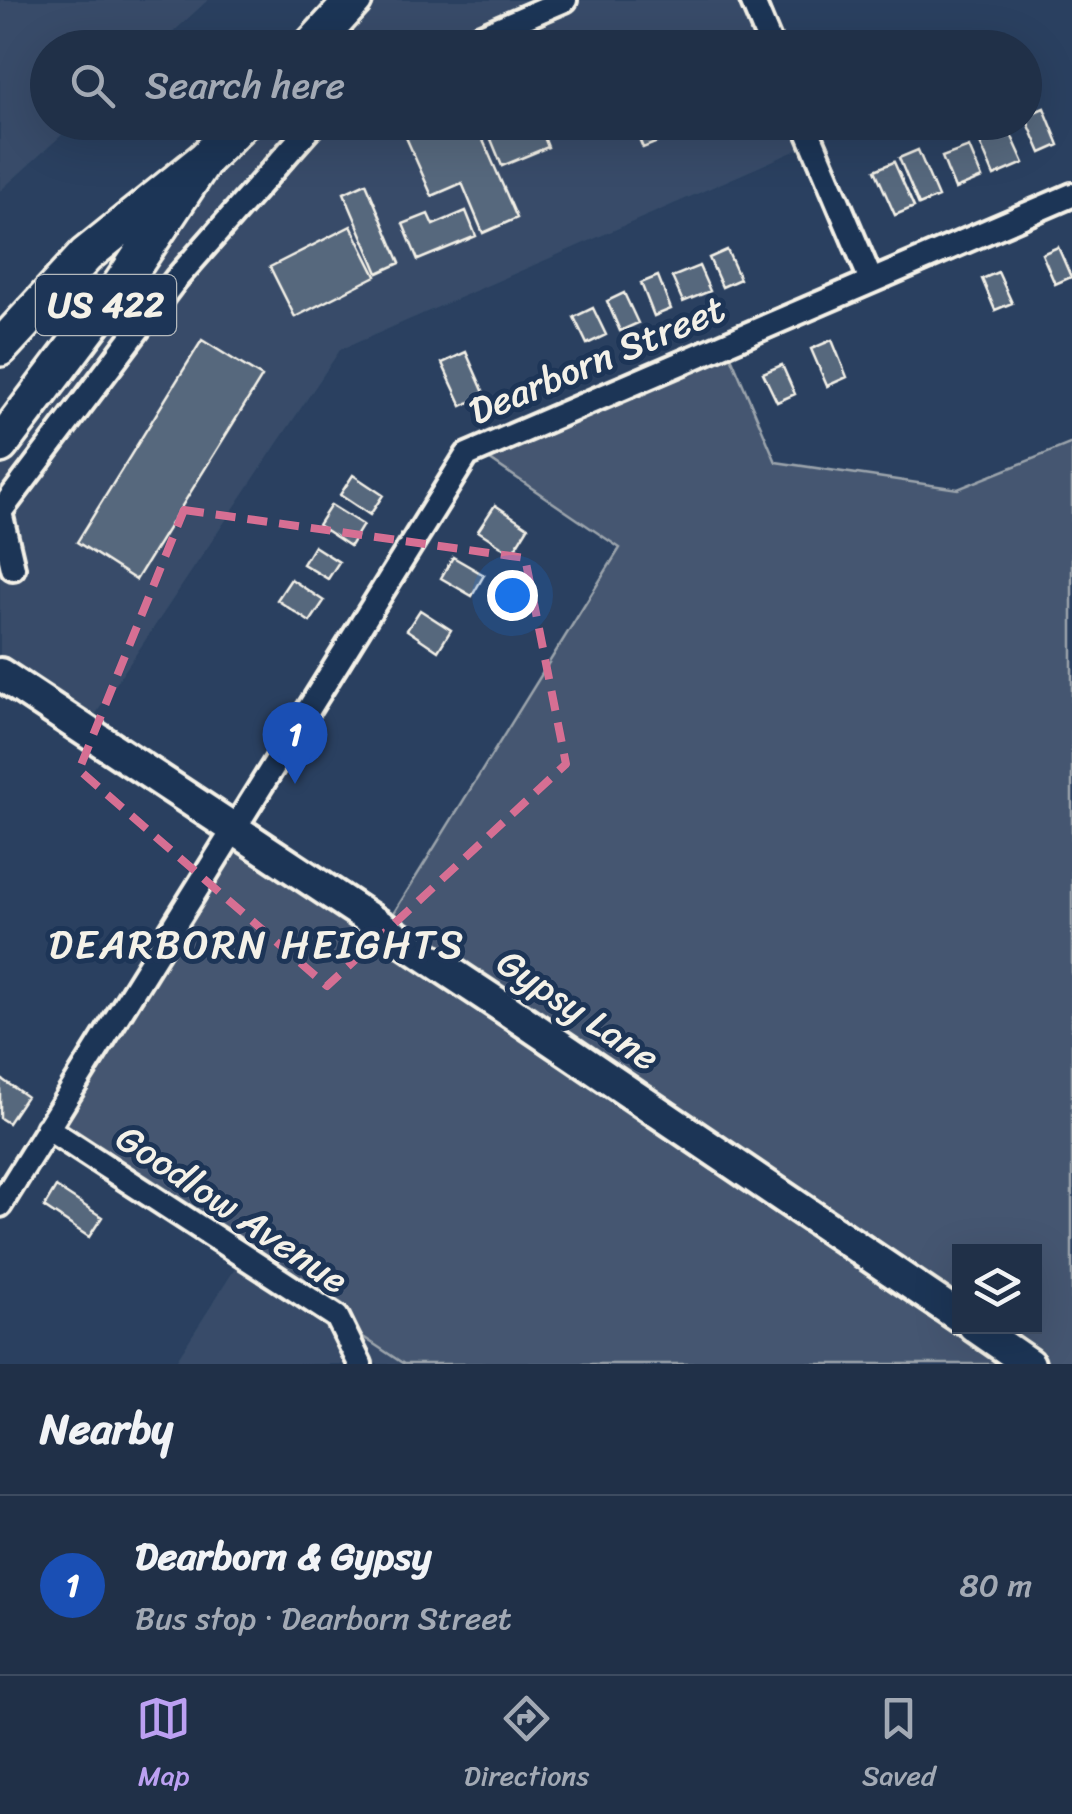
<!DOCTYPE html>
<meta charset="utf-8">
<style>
body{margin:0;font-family:Sriracha,sans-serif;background:#28384f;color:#f1f3f6}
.controls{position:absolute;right:30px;bottom:30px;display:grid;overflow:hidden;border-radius:0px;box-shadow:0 10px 40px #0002}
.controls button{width:90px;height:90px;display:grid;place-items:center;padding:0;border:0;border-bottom:2px solid #3d4b60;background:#203048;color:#f1f3f6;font:50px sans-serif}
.you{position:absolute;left:512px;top:595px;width:35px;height:35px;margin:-25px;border:8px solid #fff;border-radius:50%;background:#1a73e8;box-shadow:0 0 0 15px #1a73e833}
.badge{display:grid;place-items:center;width:65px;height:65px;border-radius:50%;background:#bca0f2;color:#fff;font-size:32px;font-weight:700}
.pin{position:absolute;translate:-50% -82px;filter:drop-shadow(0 2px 5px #0008)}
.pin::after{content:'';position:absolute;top:52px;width:35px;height:30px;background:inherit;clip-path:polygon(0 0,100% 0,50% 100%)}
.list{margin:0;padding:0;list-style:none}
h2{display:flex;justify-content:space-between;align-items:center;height:130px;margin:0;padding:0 40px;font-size:42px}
h2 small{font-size:32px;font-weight:400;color:#a2a9b4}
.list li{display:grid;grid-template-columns:65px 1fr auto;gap:30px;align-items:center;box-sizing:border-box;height:180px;padding:0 40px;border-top:2px solid #3d4b60}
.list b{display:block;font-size:38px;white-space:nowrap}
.list p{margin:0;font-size:32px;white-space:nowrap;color:#a2a9b4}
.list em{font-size:32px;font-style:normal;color:#a2a9b4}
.icon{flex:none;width:55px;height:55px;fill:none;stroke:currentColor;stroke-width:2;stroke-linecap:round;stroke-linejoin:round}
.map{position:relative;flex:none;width:1072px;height:1364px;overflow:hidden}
.search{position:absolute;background:#203048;box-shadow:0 10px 40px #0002;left:30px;right:30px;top:30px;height:110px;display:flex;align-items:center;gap:25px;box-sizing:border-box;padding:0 35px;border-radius:55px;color:#a2a9b4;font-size:38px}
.sheet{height:310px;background:#203048}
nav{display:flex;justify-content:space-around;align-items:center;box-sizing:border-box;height:140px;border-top:2px solid #3d4b60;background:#203048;font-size:28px;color:#a2a9b4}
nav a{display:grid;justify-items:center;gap:5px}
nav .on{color:#bca0f2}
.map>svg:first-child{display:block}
</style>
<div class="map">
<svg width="1072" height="1364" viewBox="0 0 1072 1364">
<rect width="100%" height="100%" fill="#2a4060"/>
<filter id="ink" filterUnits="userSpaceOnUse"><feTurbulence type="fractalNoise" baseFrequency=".01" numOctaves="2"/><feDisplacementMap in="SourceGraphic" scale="20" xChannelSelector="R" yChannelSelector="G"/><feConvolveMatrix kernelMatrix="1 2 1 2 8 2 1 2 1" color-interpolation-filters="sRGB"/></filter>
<g filter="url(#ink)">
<!-- built -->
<path fill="#374c69" d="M0 0H208L157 47 48 48V122L75 123 0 191Z
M354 0H752L772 48H310Z
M242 123H804L813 143 340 350 85 730 0 674V445Z
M243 1256 337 1317 404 1364H174Z"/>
<!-- green -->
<path fill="#445771" stroke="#9ca4ac" stroke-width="2.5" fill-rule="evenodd" d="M725 342 776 462 958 489 1072 443V1364H404L47 1128 234 829 385 927 620 548 474 449ZM960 1252H1034V1326H960Z"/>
<!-- building -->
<path fill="#56677d" stroke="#f4f1e8" stroke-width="2.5" d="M1044 108 1059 145 1041 153 1025 116Z
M408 122H475L517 218 483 233 462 183 432 196 401 126Z
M484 122H538L548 147 502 166Z
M632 122H684L687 130 643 148Z
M690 122H712L717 133 698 141Z
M1009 130 1024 163 994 176 980 143Z
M969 147 982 178 955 189 942 157Z
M918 150 938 197 919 205 899 158Z
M894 162 914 207 895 215 875 170Z
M366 183 400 263 378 273 344 193Z
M466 211 476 236 418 260 403 224 428 214 433 225Z
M351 226 376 276 295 317 270 267Z
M1058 247 1071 277 1055 284 1042 254Z
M727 250 740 279 722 287 709 258Z
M699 266 710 291 683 302 672 277Z
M998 272 1012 303 995 310 982 279Z
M658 276 671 309 654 316 641 283Z
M624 293 638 323 620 331 607 301Z
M593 308 606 335 587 344 574 317Z
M202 340 262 377 136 580 77 542Z
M832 340 847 377 827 386 811 349Z
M466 352 485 395 462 406 442 363Z
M782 365 795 394 777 402 763 373Z
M353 475 383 495 370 515 340 495Z
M331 505 363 525 350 546 318 525Z
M495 505 528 527 512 553 478 531Z
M314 546 339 562 328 579 303 564Z
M453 557 484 575 472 596 441 578Z
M291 579 324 601 310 622 277 600Z
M420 610 451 630 438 651 407 630Z
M0 1078 26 1096 8 1123 0 1118Z
M56 1187 102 1217 89 1237 44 1207Z"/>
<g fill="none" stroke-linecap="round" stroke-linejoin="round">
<!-- street casing -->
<g stroke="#f4f1e8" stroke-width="30">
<path id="street" d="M752 0 772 48
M453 48 565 0
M804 122 871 280
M0 512 176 279 315 122
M0 512 13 568
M47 1128 337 1317 360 1364
M0 1205 467 455 1072 195"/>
</g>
<!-- secondary casing -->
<g stroke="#f4f1e8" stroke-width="38">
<path id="secondary" d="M0 674 509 1011 960 1317
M974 1326 1029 1364"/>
</g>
<!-- primary casing -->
<g stroke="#f4f1e8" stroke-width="42">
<path id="primary" d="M310 48 354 0
M0 348 86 255 204 160 242 122
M0 445 121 285 204 160"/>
</g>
<!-- street -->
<use href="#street" stroke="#1d3557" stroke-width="22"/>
<!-- secondary -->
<use href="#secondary" stroke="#1d3557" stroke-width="30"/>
<!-- primary -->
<use href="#primary" stroke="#1d3557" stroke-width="35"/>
</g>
</g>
<!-- marked area -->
<path fill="none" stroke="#d66f93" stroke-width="8" stroke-dasharray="20 12" stroke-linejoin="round" d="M184 510 525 558 566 764 327 986 79 770Z"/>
<g text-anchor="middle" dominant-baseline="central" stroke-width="10" stroke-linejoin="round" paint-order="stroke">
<!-- shield labels -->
<rect fill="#1d3557" stroke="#b4b9bc" stroke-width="2.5" x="36" y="275" width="140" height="60" rx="8"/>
<g font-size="35" font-weight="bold" fill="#f4f1e8">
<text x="106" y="305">US 422</text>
</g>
<!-- street labels -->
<g font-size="38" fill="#f4f1e8" stroke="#1d3557">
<text transform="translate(597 360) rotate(-23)">Dearborn Street</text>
<text transform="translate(578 1010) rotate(34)">Gypsy Lane</text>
<text transform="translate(232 1209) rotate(34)">Goodlow Avenue</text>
</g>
<!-- neighbourhood labels -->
<g font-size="40" letter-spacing="2.5" fill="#f4f1e8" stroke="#1d3557">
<text x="257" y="944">DEARBORN HEIGHTS</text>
</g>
</g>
</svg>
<div class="controls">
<button><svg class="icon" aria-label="layers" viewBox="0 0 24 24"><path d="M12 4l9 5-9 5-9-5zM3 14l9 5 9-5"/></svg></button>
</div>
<div class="you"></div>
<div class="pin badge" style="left:295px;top:784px;background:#1a4fb4">1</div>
<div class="search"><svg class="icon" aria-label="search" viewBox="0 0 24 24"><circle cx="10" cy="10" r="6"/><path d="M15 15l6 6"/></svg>Search here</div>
</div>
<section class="sheet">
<h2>Nearby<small></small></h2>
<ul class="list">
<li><span class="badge" style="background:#1a4fb4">1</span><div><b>Dearborn &amp; Gypsy</b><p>Bus stop · Dearborn Street</p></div><em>80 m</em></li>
</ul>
</section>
<nav>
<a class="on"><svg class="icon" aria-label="map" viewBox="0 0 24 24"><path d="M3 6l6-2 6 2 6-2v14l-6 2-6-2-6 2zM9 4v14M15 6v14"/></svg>Map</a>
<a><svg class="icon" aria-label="directions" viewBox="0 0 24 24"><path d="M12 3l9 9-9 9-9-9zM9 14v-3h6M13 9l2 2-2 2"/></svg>Directions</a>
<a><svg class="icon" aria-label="saved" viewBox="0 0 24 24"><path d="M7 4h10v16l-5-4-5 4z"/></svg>Saved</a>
</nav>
